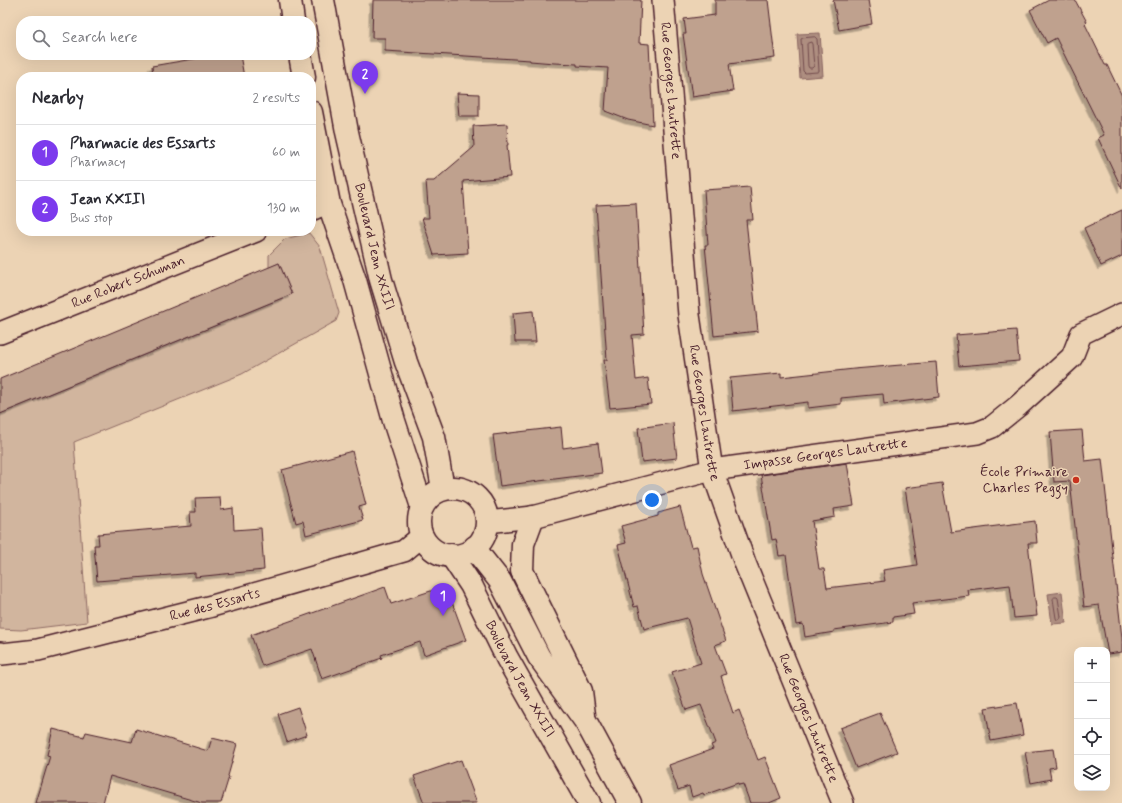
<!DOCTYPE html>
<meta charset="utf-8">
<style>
body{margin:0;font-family:Mynerve,sans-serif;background:#f2f2f3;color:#2b2b33}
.controls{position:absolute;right:12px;bottom:12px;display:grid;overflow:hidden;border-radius:8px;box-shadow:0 4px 16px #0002}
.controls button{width:36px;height:36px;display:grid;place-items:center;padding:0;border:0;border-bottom:1px solid #e1e1e2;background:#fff;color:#2b2b33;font:20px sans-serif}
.you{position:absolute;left:652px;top:500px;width:14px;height:14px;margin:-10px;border:3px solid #fff;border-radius:50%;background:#1a73e8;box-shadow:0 0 0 6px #1a73e833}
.badge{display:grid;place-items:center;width:26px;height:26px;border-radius:50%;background:#7c3aed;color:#fff;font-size:13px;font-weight:700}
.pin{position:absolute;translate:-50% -33px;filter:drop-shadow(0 1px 2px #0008)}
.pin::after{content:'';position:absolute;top:21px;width:14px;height:12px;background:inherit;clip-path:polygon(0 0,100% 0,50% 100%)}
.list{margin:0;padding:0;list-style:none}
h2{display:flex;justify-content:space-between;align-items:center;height:52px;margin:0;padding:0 16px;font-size:17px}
h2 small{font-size:13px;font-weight:400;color:#7c7c81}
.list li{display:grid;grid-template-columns:26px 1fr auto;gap:12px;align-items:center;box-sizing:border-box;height:56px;padding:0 16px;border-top:1px solid #e1e1e2}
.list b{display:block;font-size:15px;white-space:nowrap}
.list p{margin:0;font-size:13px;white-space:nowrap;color:#7c7c81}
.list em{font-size:13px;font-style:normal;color:#7c7c81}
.icon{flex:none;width:22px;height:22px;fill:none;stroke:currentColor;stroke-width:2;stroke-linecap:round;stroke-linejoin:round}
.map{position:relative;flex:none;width:1122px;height:803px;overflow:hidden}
.search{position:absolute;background:#fff;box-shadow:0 4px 16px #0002;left:16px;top:16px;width:300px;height:44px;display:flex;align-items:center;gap:10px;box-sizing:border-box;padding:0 14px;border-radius:16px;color:#7c7c81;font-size:15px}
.panel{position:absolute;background:#fff;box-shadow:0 4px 16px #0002;left:16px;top:72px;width:300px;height:164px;border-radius:16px}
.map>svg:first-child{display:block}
</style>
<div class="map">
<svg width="1122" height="803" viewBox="0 0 1122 803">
<defs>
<filter id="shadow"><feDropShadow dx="-3.5" dy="3.5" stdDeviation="0" flood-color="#0004"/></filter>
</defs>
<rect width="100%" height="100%" fill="#ecd3b4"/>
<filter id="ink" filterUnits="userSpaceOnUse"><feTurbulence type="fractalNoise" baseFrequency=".025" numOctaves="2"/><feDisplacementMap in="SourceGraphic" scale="8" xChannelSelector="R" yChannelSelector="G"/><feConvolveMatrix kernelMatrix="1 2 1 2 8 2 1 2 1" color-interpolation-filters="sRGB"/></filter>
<g filter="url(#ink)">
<!-- green -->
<path fill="#d1b59e" stroke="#8e6a64" d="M309 233 320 247 339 313 336 321 242 374 74 442 87 622 21 630 0 629V414L292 294 279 263 269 268V255L285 239Z"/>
<!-- water -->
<path fill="#ae8e80" stroke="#86625e" d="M820 33 823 76 800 78 797 34Z
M1062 592 1066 623 1052 624 1048 594Z"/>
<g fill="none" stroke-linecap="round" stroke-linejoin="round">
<!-- shore -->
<path stroke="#724b4d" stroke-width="1" d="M815 37 817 39 819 71 817 72 805 73 803 71 801 39 803 38Z
M808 43 811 42 812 44 814 66 812 68H809L808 66 807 44Z
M1055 597H1057L1058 598 1061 617 1060 619 1057 620 1056 618 1053 599Z"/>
</g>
<!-- building -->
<path fill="#bfa18e" stroke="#4a1f2b" filter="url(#shadow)" d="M373 0H641L639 43 649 44 653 125 628 120 605 111 608 68 577 66V64L554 63 530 61V60L385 51V38H372Z
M715 0H768L775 58 729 64 733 91 692 97 683 34H686L684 19 715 15Z
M833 0H868L872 24 839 30Z
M1049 0H1075L1087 22 1085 24 1105 65H1107L1122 96V189L1098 138 1104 135 1056 38 1047 43 1030 10Z
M199 55H240L244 77H153L152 66 199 58Z
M457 93 479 94V116H459Z
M507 124 508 145H507L510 177 463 181 468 253 434 255 422 218H429L426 181H434L474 147 473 126Z
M750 187 753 220H746L758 331 714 336 705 245H708L704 190Z
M636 203 644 334 632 335 636 380 648 378 651 404 610 408 604 360H607L596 205Z
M1122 210V256L1101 266 1084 228Z
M279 263 292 294 0 414V379Z
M533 311 536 342H515L513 313Z
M1016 330 1019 361 959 366 956 335Z
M936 362 939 397 884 404 883 394 841 398V404L808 408V402L733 411 730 378 781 373V377L854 369Z
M673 423 677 458 642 462 638 428Z
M561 427 563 448 598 443 602 473 500 486 493 435Z
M1082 430 1085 461 1102 459 1122 638V652L1108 654 1099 605 1084 607 1070 481 1054 482 1050 432Z
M352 451 366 505 359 507 363 520 306 535 303 521 296 523 282 470Z
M847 463 854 506 834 509 835 517 812 521 819 569H824L827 588 885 581 883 570 917 565 905 488 942 483 951 532 1035 521 1037 543H1028L1037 616 1014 618 1010 585 968 590 969 596 912 603 914 614 893 617V622L834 630V632L805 637 803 624 796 625 786 555 779 556 776 539 772 540 761 475Z
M220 497 221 510 233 508 234 530 261 528 264 570 195 577V573L97 581 94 545H99L98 534 191 526 190 512H196L195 498Z
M680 507 691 547 697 546 703 574 726 641 715 645 726 674 721 676 733 713 739 710 758 760 765 757 781 798 769 803H750L743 784 739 785 738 783 704 795 703 793 692 797 689 786 678 790 669 765 713 749 711 745 716 743 701 705 686 710 672 672 701 663 687 618 644 629 638 606 634 607 618 545 626 543 621 526 658 516V513Z
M446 586 466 640 424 655 420 642 381 655 382 658 322 679 312 649 262 666 251 635 385 587 391 604Z
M1017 703 1023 735 991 741 985 708Z
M298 707 307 735 287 742 278 714Z
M880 713 897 752 856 768 840 728Z
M53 729 84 737 86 732 132 742 136 729 208 751 212 738 237 744 228 776 229 777 221 803H202L110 776 103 803H36L50 756 47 755Z
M1053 749 1056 767 1049 768 1051 779 1031 783 1025 752Z
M461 760 477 803H424L414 776Z"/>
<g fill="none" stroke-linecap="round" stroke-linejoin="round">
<!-- street casing -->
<g stroke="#4a1f2b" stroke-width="24">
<g id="street">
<path id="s1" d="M663 0 670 81 689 315 712 470 745 563 843 803"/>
<path d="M311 210 320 206 329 204"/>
<path id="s2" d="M0 333 256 231"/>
<path id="s3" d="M487 522 533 517 712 470 977 433 992 427 1018 406 1072 357 1081 334 1122 314"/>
<path id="s4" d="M0 653 2 654 38 650 212 606 404 551 422 536"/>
</g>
</g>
<!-- secondary casing -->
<g stroke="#4a1f2b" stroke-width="25">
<g id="secondary">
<path d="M290 0 293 21"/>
<path id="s5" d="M323 0 347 132 381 280 406 362 434 437 443 489"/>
<path d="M300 55 304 77"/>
<path d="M311 112 329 204 355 280 394 421 422 507"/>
<circle cx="453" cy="522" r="34"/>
<path d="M533 517 523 544 522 571 581 691 584 715"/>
<path d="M475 547 481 557 500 581 539 657 586 722 630 803"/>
<path id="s6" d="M451 555 471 585 507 658 589 803"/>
</g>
</g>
<!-- street -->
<use href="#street" stroke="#ecd3b4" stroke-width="21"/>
<!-- secondary -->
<use href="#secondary" stroke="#ecd3b4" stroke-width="22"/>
</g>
</g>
<!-- markers -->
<circle fill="#c8321e" stroke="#ecd3b4" stroke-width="1.5" cx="1076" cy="480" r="4"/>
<g text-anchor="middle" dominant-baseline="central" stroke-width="3" stroke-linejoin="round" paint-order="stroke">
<!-- street labels -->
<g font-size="14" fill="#4a1f2b" stroke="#ecd3b4">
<text stroke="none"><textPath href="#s1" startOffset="91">Rue Georges Lautrette</textPath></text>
<text stroke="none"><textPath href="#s5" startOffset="252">Boulevard Jean XXIII</textPath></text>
<text stroke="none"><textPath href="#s2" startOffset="138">Rue Robert Schuman</textPath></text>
<text stroke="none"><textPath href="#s1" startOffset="415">Rue Georges Lautrette</textPath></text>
<text stroke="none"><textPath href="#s3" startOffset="346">Impasse Georges Lautrette</textPath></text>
<text stroke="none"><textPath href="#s4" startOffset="221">Rue des Essarts</textPath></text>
<text stroke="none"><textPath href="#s6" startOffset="142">Boulevard Jean XXIII</textPath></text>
<text stroke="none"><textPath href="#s1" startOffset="739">Rue Georges Lautrette</textPath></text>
</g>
<!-- poi labels -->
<g font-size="14" fill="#4a1f2b" stroke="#ecd3b4" text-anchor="end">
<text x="1068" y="472">École Primaire<tspan x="1068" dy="16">Charles Peggy</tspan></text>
</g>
</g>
</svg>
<div class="controls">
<button>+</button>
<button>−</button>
<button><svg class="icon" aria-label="locate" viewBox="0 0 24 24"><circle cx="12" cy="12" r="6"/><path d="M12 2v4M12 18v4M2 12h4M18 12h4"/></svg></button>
<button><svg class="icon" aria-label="layers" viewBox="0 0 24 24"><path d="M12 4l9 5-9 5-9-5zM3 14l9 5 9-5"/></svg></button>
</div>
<div class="you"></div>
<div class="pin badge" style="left:443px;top:616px">1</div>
<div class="pin badge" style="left:365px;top:94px">2</div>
<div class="search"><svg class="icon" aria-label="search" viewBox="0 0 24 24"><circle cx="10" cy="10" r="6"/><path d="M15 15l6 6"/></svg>Search here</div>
<section class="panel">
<h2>Nearby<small>2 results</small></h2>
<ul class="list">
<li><span class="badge">1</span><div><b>Pharmacie des Essarts</b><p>Pharmacy</p></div><em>60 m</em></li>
<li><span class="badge">2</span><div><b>Jean XXIII</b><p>Bus stop</p></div><em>130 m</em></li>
</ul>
</section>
</div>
